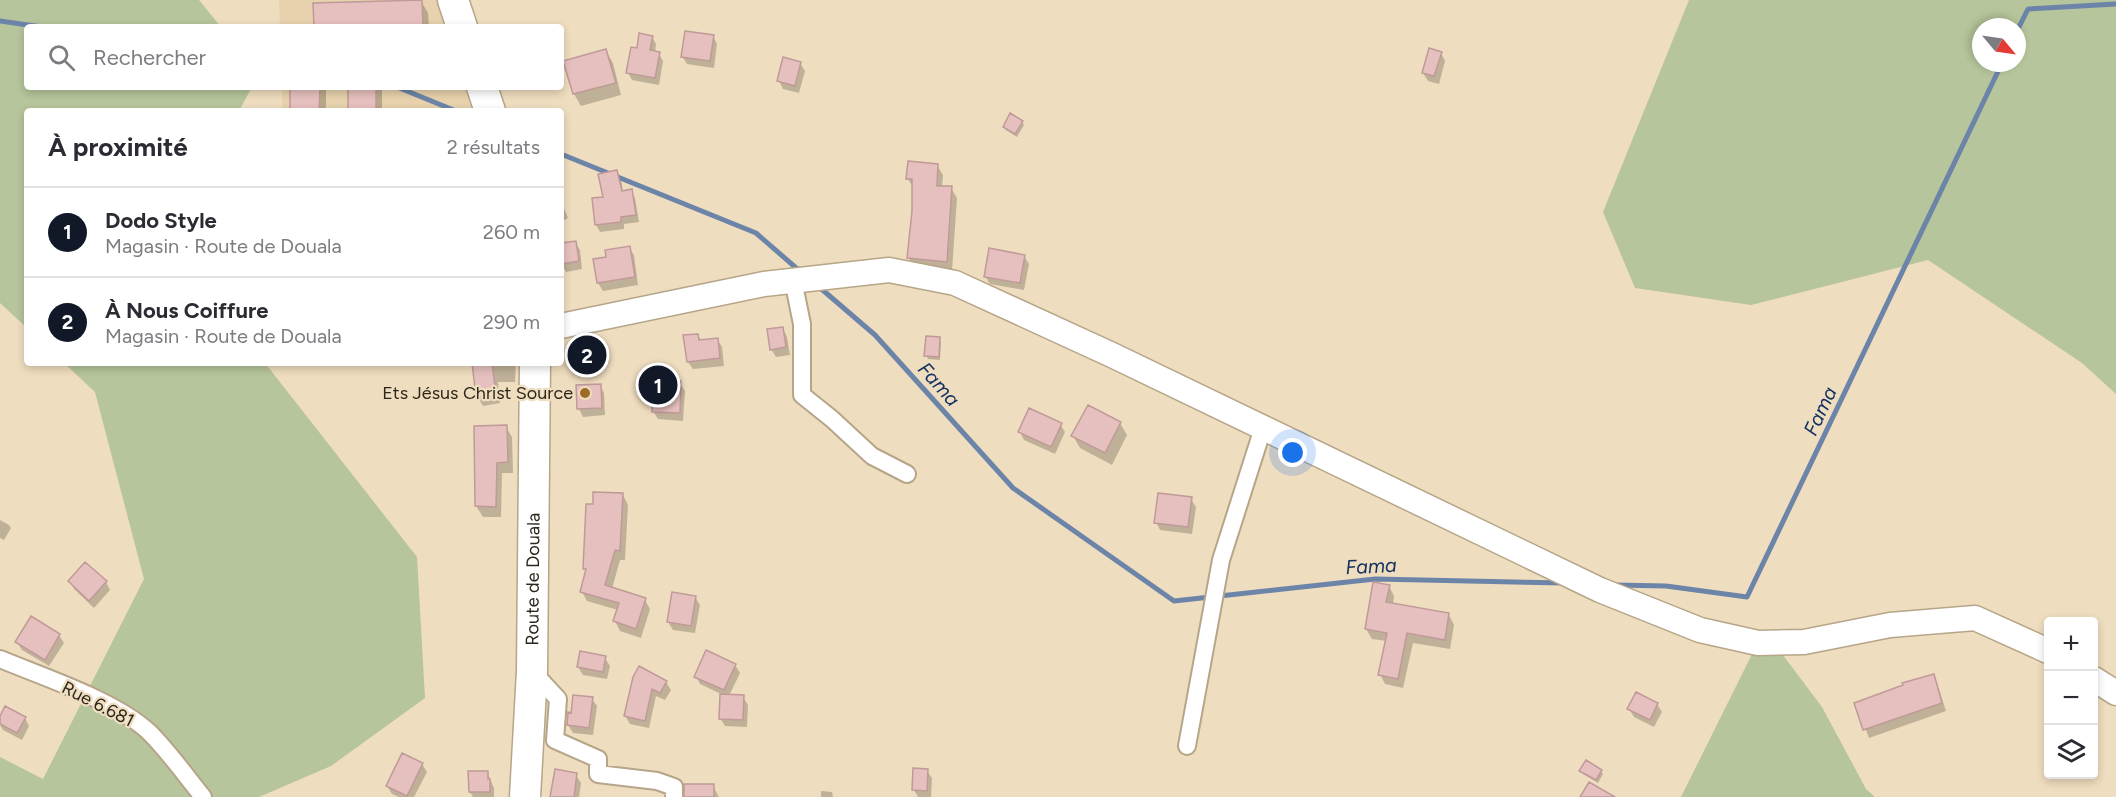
<!DOCTYPE html>
<html lang="fr">
<meta charset="utf-8">
<style>
body{margin:0;font-family:Figtree,sans-serif;background:#f7f7f7;color:#2b2b33}
.controls{position:absolute;right:18px;bottom:18px;display:grid;overflow:hidden;border-radius:6px;box-shadow:0 3px 9px #0003}
.controls button{width:54px;height:54px;display:grid;place-items:center;padding:0;border:0;border-bottom:2px solid #e1e1e2;background:#fff;color:#2b2b33;font:30px sans-serif}
.compass{position:absolute;left:1972px;top:18px;width:54px;height:54px;border-radius:50%;background:#fff;box-shadow:0 3px 9px #0003;rotate:119deg}
.you{position:absolute;left:1293px;top:453px;width:21px;height:21px;margin:-15px;border:4px solid #fff;border-radius:50%;background:#1a73e8;box-shadow:0 0 0 9px #1a73e833}
.badge{display:grid;place-items:center;width:39px;height:39px;border-radius:50%;background:#111827;color:#fff;font-size:20px;font-weight:700}
.pin{position:absolute;translate:-50% -50%;border:3px solid #fff;box-shadow:0 2px 6px #0006}
.list{margin:0;padding:0;list-style:none}
h2{display:flex;justify-content:space-between;align-items:center;height:78px;margin:0;padding:0 24px;font-size:26px}
h2 small{font-size:20px;font-weight:400;color:#7c7c81}
.list li{display:grid;grid-template-columns:39px 1fr auto;gap:18px;align-items:center;box-sizing:border-box;height:90px;padding:0 24px;border-top:2px solid #e1e1e2}
.list b{display:block;font-size:22px;white-space:nowrap}
.list p{margin:0;font-size:20px;white-space:nowrap;color:#7c7c81}
.list em{font-size:20px;font-style:normal;color:#7c7c81}
.icon{flex:none;width:33px;height:33px;fill:none;stroke:currentColor;stroke-width:2;stroke-linecap:round;stroke-linejoin:round}
.map{position:relative;flex:none;width:2116px;height:797px;overflow:hidden}
.search{position:absolute;background:#fff;box-shadow:0 3px 9px #0003;left:24px;top:24px;width:540px;height:66px;display:flex;align-items:center;gap:15px;box-sizing:border-box;padding:0 21px;border-radius:6px;color:#7c7c81;font-size:22px}
.panel{position:absolute;background:#fff;box-shadow:0 3px 9px #0003;left:24px;top:108px;width:540px;height:258px;border-radius:6px}
.map>svg:first-child{display:block}
</style>
<div class="map">
<svg width="2116" height="797" viewBox="0 0 2116 797">
<rect width="100%" height="100%" fill="#efddbf"/>
<!-- built -->
<path fill="#e7d2ad" d="M279 0H450L461 27H280Z
M282 87H484L490 111H282Z"/>
<!-- green -->
<path fill="#b6c59b" fill-rule="evenodd" d="M0 0H199L221 27H27V87H252L239 111H27V328L0 303Z
M1689 0H2116V394L2082 363 1928 260 1751 305 1635 288 1603 212ZM1981 27H2017V63H1981Z
M64 363H265L417 557 425 698 331 766 259 797H0V757L43 779 144 579 95 392Z
M1764 630 1822 707 1866 789 1875 797H1681Z"/>
<!-- shadow -->
<path fill="#0003" d="M421 1 428 13 429 27H315Z
M713 36 717 44 714 68 687 64 682 56Z
M652 37 656 44 655 53 659 54 663 61 659 85 632 80 628 73 638 50Z
M606 51 613 63 621 95 581 106 574 94 565 62Z
M1441 53 1445 61 1439 84 1428 81 1423 73Z
M800 63 805 71 799 93 783 89 779 81Z
M292 87H326V111H292Z
M349 87H382V111H350Z
M1022 122 1024 125 1017 137 1006 130 1004 127Z
M937 165 943 175 942 188H951L957 198 952 271 914 268 909 258 913 187 908 179Z
M617 171 621 178 623 192 631 191 635 198 639 222 624 224V229L600 232 596 225 593 200 605 199Z
M561 202 568 218 561 222Z
M575 242 580 250 582 269 566 272 562 264 561 245Z
M629 248 634 255 638 285 603 291 598 283Z
M1024 256 1029 264 1024 290 990 284 985 276Z
M783 329 787 337 790 355 776 357 771 349Z
M698 335 701 341 717 339 722 347 724 366 693 369 688 362Z
M594 338 599 345 597 365 584 363 579 355Z
M939 338 941 342 940 360 928 359 926 355Z
M473 363H516L515 382H498L500 403 483 406 477 396Z
M680 383 685 391 683 421 658 419 653 411Z
M600 385 604 393 605 415 583 417 579 409Z
M1120 423 1127 435 1112 465 1080 448 1073 436Z
M1060 424 1065 432 1055 454 1024 440 1020 432Z
M506 427 512 437 513 473H502L501 517H483L476 506Z
M623 495 628 505 625 560H620L612 589 645 600 650 609 641 638 620 631 615 621 618 610 587 601 582 592 587 573 584 569 594 506Z
M1191 499 1196 507 1192 534 1160 530 1156 522Z
M0 520 9 525 11 528 4 540 0 538Z
M70 581 106 582 110 590 94 608 74 589Z
M1389 586 1394 596 1393 605 1449 615 1454 625 1450 649 1413 643 1403 688 1385 684 1380 674 1387 641 1372 639 1366 629Z
M695 597 700 605 695 633 673 630 668 622Z
M59 635 64 643 49 666 22 650 17 642Z
M605 658 610 666 607 679 583 675 578 667Z
M735 665 740 673 729 696 743 697 748 705 747 727 725 726 720 718 721 694 700 684 696 676Z
M1933 676 1937 683 1946 711 1869 738 1856 704Z
M634 678 666 682 671 690 665 700 656 696 649 728 630 724 625 716Z
M592 699 597 706 593 735 573 733 568 725 573 714Z
M1657 704 1662 712 1654 727 1634 717 1629 709Z
M25 718 29 726 22 740 3 730 0 725V719Z
M422 764 427 772 414 797H399L392 794 387 786Z
M927 771 932 778 931 797H918L914 790Z
M1581 771H1601L1603 774 1598 783 1583 774Z
M487 772 494 788V797H473L470 792Z
M576 775 581 783 579 797H552Z
M713 786 719 797H686Z
M821 791 832 792 833 797H821Z"/>
<g fill="none" stroke-linecap="round" stroke-linejoin="round">
<!-- stream -->
<path stroke="#6d84a9" stroke-width="5" d="M0 21 42 27
M2017 31 2028 9 2116 4
M397 87 456 111
M561 154 756 233 802 273
M818 286 875 335 1013 488 1174 601 1375 579 1565 583
M1614 585 1666 586 1747 597 2002 63"/>
</g>
<!-- building -->
<path fill="#e6c0be" stroke="#bf9a98" stroke-width="1.5" d="M422 0 423 27H314L313 3Z
M685 31 714 35 710 61 681 57Z
M639 33 653 36 650 50 660 52 655 78 626 73 631 47 637 48Z
M1429 48 1442 52 1434 76 1422 73Z
M606 49 616 83 573 94 563 61Z
M783 57 801 62 795 86 777 81Z
M290 87H320L319 111H290Z
M348 87H376V111H348Z
M1010 113 1023 121 1015 134 1003 127Z
M908 161 938 164 937 186H952L947 262 907 258 912 211V179H906Z
M617 170 622 191 632 189 636 215 621 217V222L595 225 592 198 603 197 598 174Z
M576 241 579 261 561 264V243Z
M630 246 635 277 597 283 593 259 606 257 605 250Z
M989 248 1025 255 1020 283 984 277Z
M783 327 786 347 770 350 767 329Z
M698 334 699 340 718 338 720 358 687 362 683 335Z
M587 335 595 336 593 357 578 356 580 337Z
M926 336 940 337 939 357 924 356Z
M472 363H492L496 394 476 397Z
M653 380 681 381 680 413 652 412Z
M601 384 602 408 577 409 576 385Z
M1088 405 1121 422 1105 453 1071 436Z
M1029 408 1062 423 1051 447 1018 432Z
M507 425 508 462 497 463 496 507 475 506 474 426Z
M593 492 623 493 620 551 615 550 605 585 646 598 636 629 613 621 619 603 580 592 586 569H583L586 504H593Z
M1158 493 1192 497 1188 527 1154 523Z
M85 562 107 581 89 601 68 581Z
M1373 582 1390 585 1386 602 1449 613 1445 640 1407 633 1398 679 1378 675 1387 633 1365 629Z
M672 592 696 596 691 626 667 622Z
M31 616 60 634 45 660 15 642Z
M706 650 736 664 724 690 694 677Z
M580 651 606 656 603 672 577 667Z
M639 666 667 681 660 693 652 689 645 721 624 716 633 677Z
M1934 674 1942 703 1863 730 1854 703 1903 685 1902 683Z
M1636 692 1658 703 1650 720 1627 709Z
M720 694 744 695 743 720 719 719Z
M573 695 593 697 589 728 567 725 568 712 571 713Z
M5 706 26 717 17 733 0 724V716Z
M402 753 423 763 407 796 386 786Z
M1586 760 1602 770 1596 780 1579 771Z
M913 768 928 769 927 791 912 790Z
M555 769 577 773 574 797H550Z
M468 771H488V779H490V792H469Z
M1589 782 1615 797H1580Z
M684 784H714V797H684Z"/>
<g fill="none" stroke-linecap="round" stroke-linejoin="round">
<!-- street casing -->
<g stroke="#b6a588" stroke-width="20">
<path id="street" d="M793 280 802 324V395L832 419 872 456 907 474
M0 659C43 677 117 701 150 733 169 752 186 776 203 797
M532 671 558 699 555 740 598 759V774L657 781 674 787V797
M1187 746 1221 560 1263 428"/>
</g>
<!-- secondary casing -->
<g stroke="#b6a588" stroke-width="27">
<path id="secondary" d="M561 326 764 284 889 270 955 283 1112 355 1600 590 1700 630 1758 643 1804 642 1890 625 1975 618 2048 651
M2094 679 2116 693"/>
</g>
<!-- highway casing -->
<g stroke="#b6a588" stroke-width="33">
<g id="highway">
<path d="M453 0 462 27"/>
<path d="M482 87 490 111"/>
<path id="s1" d="M525 797 532 671 535 363"/>
</g>
</g>
<!-- street -->
<use href="#street" stroke="#fff" stroke-width="16"/>
<!-- secondary -->
<use href="#secondary" stroke="#fff" stroke-width="24"/>
<!-- highway -->
<use href="#highway" stroke="#fff" stroke-width="30"/>
</g>
<!-- markers -->
<circle fill="#a06b24" stroke="#efddbf" stroke-width="2" cx="585" cy="393" r="6"/>
<g text-anchor="middle" dominant-baseline="central" stroke-width="4.5" stroke-linejoin="round" paint-order="stroke">
<!-- poi labels -->
<g font-size="18" fill="#2d261b" stroke="#efddbf" text-anchor="end">
<text x="573" y="393">Ets Jésus Christ Source</text>
</g>
<!-- street labels -->
<g font-size="18" fill="#2d261b" stroke="#efddbf">
<text stroke="none"><textPath href="#s1" startOffset="218">Route de Douala</textPath></text>
<text transform="translate(98 704) rotate(27)">Rue 6.681</text>
</g>
<!-- water labels -->
<g font-size="20" font-style="italic" fill="#143161" stroke="#efddbf">
<text transform="translate(939 384) rotate(48)">Fama</text>
<text transform="translate(1820 411) rotate(-65)">Fama</text>
<text transform="translate(1371 566) rotate(-3)">Fama</text>
</g>
</g>
</svg>
<div class="controls">
<button>+</button>
<button>−</button>
<button><svg class="icon" aria-label="layers" viewBox="0 0 24 24"><path d="M12 4l9 5-9 5-9-5zM3 14l9 5 9-5"/></svg></button>
</div>
<svg class="compass" viewBox="-18 -18 36 36"><path d="M0-13l5 13h-10z" fill="#e53935"/><path d="M0 13l5-13h-10z" fill="#7c7c81"/></svg>
<div class="you"></div>
<div class="pin badge" style="left:658px;top:385px">1</div>
<div class="pin badge" style="left:587px;top:355px">2</div>
<div class="search"><svg class="icon" aria-label="search" viewBox="0 0 24 24"><circle cx="10" cy="10" r="6"/><path d="M15 15l6 6"/></svg>Rechercher</div>
<section class="panel">
<h2>À proximité<small>2 résultats</small></h2>
<ul class="list">
<li><span class="badge">1</span><div><b>Dodo Style</b><p>Magasin · Route de Douala</p></div><em>260 m</em></li>
<li><span class="badge">2</span><div><b>À Nous Coiffure</b><p>Magasin · Route de Douala</p></div><em>290 m</em></li>
</ul>
</section>
</div>
